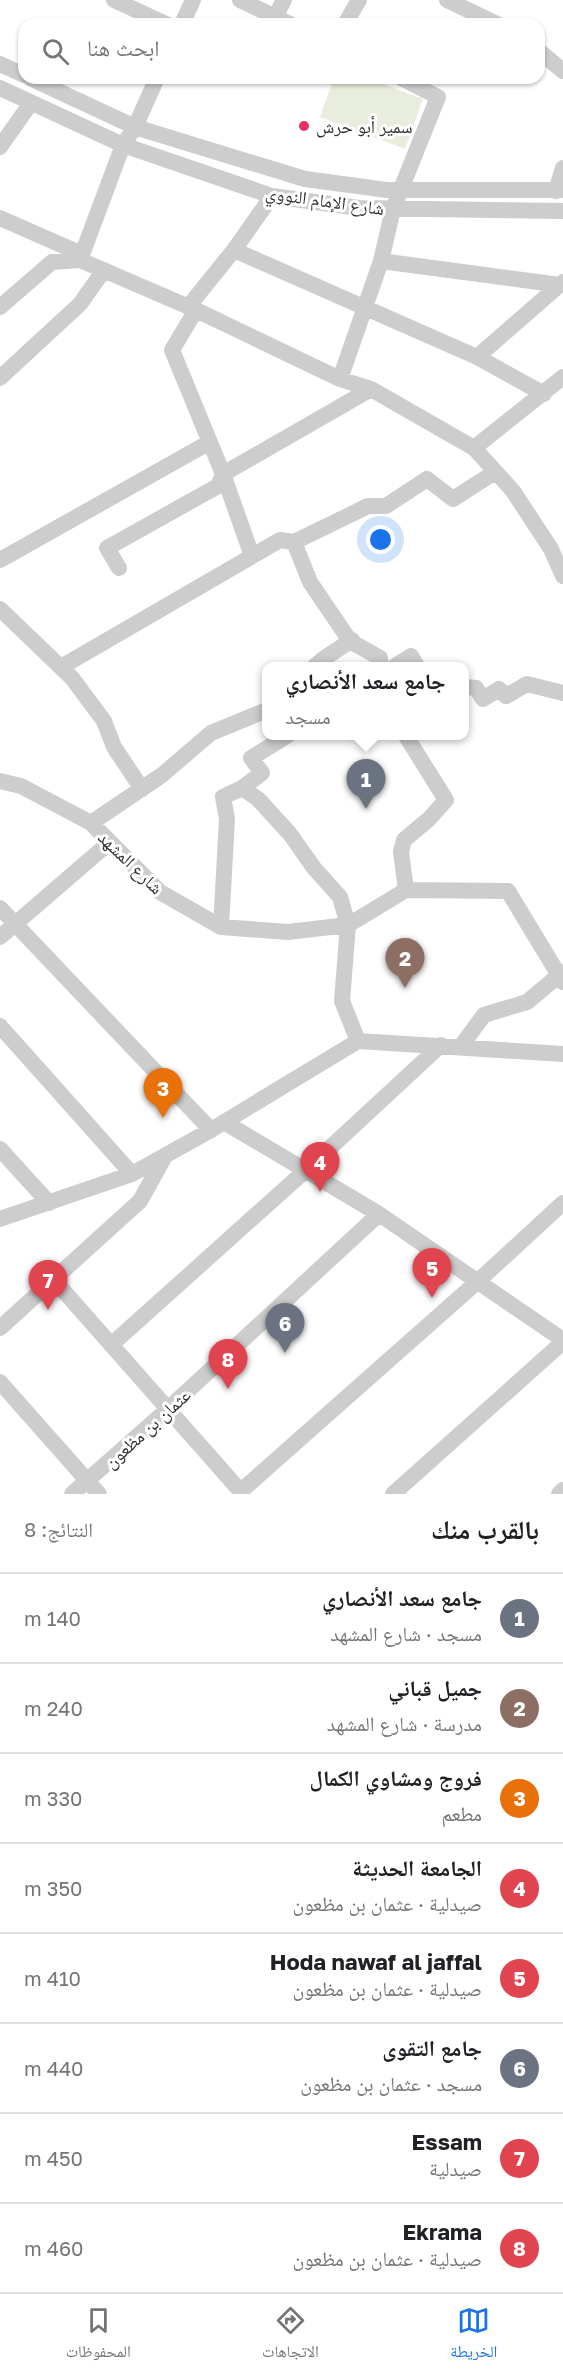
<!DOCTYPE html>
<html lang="ar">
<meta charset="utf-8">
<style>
body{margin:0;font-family:"Golos Text","Noto Naskh Arabic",sans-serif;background:#f6f6f6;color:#202124;direction:rtl}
.you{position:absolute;left:381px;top:540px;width:21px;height:21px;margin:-15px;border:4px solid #fff;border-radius:50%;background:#1a73e8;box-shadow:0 0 0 9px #1a73e833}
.badge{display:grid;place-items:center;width:39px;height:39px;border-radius:50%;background:#1a73e8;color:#fff;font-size:20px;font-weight:700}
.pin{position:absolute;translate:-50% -50px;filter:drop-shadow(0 2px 3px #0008)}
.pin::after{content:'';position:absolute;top:32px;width:21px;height:18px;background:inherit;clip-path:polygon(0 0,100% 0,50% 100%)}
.popup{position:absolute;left:262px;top:662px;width:207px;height:78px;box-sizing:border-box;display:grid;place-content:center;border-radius:12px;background:#fff;filter:drop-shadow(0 2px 4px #0005);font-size:20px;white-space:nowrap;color:#757577}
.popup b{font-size:22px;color:#202124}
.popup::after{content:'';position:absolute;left:50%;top:100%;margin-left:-12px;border:12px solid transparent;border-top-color:#fff}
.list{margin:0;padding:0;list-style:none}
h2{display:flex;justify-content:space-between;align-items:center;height:78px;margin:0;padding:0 24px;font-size:26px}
h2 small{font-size:20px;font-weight:400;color:#757577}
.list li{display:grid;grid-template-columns:39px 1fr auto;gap:18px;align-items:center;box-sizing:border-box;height:90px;padding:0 24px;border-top:2px solid #e0e0e0}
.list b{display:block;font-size:22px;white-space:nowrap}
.list p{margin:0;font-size:20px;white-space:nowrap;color:#757577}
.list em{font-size:20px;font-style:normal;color:#757577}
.icon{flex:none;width:33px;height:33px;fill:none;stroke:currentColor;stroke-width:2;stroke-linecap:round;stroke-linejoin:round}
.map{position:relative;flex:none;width:563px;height:1494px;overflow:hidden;direction:ltr}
.search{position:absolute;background:#fff;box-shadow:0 2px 4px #0004;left:18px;right:18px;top:18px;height:66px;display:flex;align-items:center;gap:15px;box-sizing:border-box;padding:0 21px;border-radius:18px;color:#757577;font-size:22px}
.sheet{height:798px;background:#fff}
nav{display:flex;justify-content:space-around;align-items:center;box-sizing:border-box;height:84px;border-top:2px solid #e0e0e0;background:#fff;font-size:16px;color:#757577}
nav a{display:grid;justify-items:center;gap:3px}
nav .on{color:#1a73e8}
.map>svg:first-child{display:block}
</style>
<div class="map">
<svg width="563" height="1494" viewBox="0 0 563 1494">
<rect width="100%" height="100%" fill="#fff"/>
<!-- green -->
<path fill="#e9eddd" d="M334 78H367L423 99 405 149 320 117Z"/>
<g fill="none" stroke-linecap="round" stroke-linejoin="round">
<!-- minor -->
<path stroke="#cdcdcd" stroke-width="16" d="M114 0 166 24
M240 0 290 24
M447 0 497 24
M275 17 284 0
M182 24 193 0
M345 24 359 0
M539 51 563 71
M0 64 24 75
M30 78 135 127 305 179 387 190H563
M0 88 123 145 272 196 359 208 563 211
M0 147 31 103
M556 191 563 168
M0 218 82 254
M234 250 272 196
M80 260 123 145 135 127 157 78
M381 261 560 285
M0 307 52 262 80 260 196 310 340 379 371 389 474 448 513 491 551 549 563 576
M188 307 234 250 477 357 544 394
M196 310 172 350 223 474 252 556
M477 357 563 282
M0 378 80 304 104 270
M340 379 381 261 393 209 438 97 401 78
M474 448 563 377
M294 542 310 582 350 641 380 658 381 666
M0 560 210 442
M119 568 107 548 218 486 223 474 371 389
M0 609 72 678 104 721 114 747 142 789
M315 666 323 659 352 640
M395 666 411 656 417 666
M61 667 280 540 294 542 368 506H386L427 479 453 499 495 472
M465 687 476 688 483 699 499 689 506 696 527 684 563 693
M0 781 21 786 91 823 160 892 221 927 288 932 348 925 406 890 508 891 563 982
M242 788 258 799 290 834 314 868 340 897 348 925 342 1001 358 1041
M91 823 162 775 211 733 267 710
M406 890 401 852 404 840 429 819 446 800 406 736
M0 908 211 1130
M221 927 227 819 223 797 242 788 262 773 251 758 287 736
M0 937 110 842
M0 1026 132 1174
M461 1046 484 1015 527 1002 563 972
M224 1122 379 1214 563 1340
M0 1149 49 1203
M0 1219 132 1174 211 1130 358 1041 563 1054
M54 1280 243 1494
M0 1328 140 1201 165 1156
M111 1345 306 1170 441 1045
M0 1382 99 1494
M241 1491 477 1282 563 1203
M72 1494 168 1409 379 1214
M393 1494 563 1342
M559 1494 563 1490"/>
</g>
<!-- markers -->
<circle fill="#ea2f66" stroke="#fff" stroke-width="2" cx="304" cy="126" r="6"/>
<g text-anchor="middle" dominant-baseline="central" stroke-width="6" stroke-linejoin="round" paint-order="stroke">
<!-- poi labels -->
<g font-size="18" fill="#303030" stroke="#fff" text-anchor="start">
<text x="316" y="126">سمير أبو حرش</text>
</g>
<!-- street labels -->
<g font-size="18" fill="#303030" stroke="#fff">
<text transform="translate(325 200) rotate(8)">شارع الإمام النووي</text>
<text transform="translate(131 862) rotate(44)">شارع المشهد</text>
<text transform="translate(147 1428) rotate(-42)">عثمان بن مظعون</text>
</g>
</g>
</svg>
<div class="you"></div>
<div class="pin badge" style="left:366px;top:809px;background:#6b7280">1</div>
<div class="popup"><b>جامع سعد الأنصاري</b>مسجد</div>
<div class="pin badge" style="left:405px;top:988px;background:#8d6e63">2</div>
<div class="pin badge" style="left:163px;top:1118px;background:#e8710a">3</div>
<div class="pin badge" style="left:320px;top:1192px;background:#e0444e">4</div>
<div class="pin badge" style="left:432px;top:1298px;background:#e0444e">5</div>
<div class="pin badge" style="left:285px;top:1353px;background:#6b7280">6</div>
<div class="pin badge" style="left:48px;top:1310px;background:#e0444e">7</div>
<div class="pin badge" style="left:228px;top:1389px;background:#e0444e">8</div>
<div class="search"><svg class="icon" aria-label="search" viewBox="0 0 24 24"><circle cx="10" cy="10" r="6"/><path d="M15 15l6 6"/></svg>ابحث هنا</div>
</div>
<section class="sheet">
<h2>بالقرب منك<small>النتائج: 8</small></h2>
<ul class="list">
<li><span class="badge" style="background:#6b7280">1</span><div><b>جامع سعد الأنصاري</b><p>مسجد · شارع المشهد</p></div><em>140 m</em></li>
<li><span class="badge" style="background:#8d6e63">2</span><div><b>جميل قباني</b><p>مدرسة · شارع المشهد</p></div><em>240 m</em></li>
<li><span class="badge" style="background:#e8710a">3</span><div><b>فروج ومشاوي الكمال</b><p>مطعم</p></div><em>330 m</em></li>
<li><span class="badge" style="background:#e0444e">4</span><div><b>الجامعة الحديثة</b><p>صيدلية · عثمان بن مظعون</p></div><em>350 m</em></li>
<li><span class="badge" style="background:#e0444e">5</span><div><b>Hoda nawaf al jaffal</b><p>صيدلية · عثمان بن مظعون</p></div><em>410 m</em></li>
<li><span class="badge" style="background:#6b7280">6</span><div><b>جامع التقوى</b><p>مسجد · عثمان بن مظعون</p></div><em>440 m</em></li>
<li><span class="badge" style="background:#e0444e">7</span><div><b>Essam</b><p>صيدلية</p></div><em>450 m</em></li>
<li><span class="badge" style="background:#e0444e">8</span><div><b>Ekrama</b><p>صيدلية · عثمان بن مظعون</p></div><em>460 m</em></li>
</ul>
</section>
<nav>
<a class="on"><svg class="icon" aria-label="map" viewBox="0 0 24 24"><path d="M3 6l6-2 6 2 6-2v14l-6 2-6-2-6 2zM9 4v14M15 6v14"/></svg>الخريطة</a>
<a><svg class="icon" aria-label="directions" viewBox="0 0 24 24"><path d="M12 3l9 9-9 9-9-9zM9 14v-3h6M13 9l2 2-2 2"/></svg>الاتجاهات</a>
<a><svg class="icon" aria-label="saved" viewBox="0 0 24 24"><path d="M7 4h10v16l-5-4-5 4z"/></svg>المحفوظات</a>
</nav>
